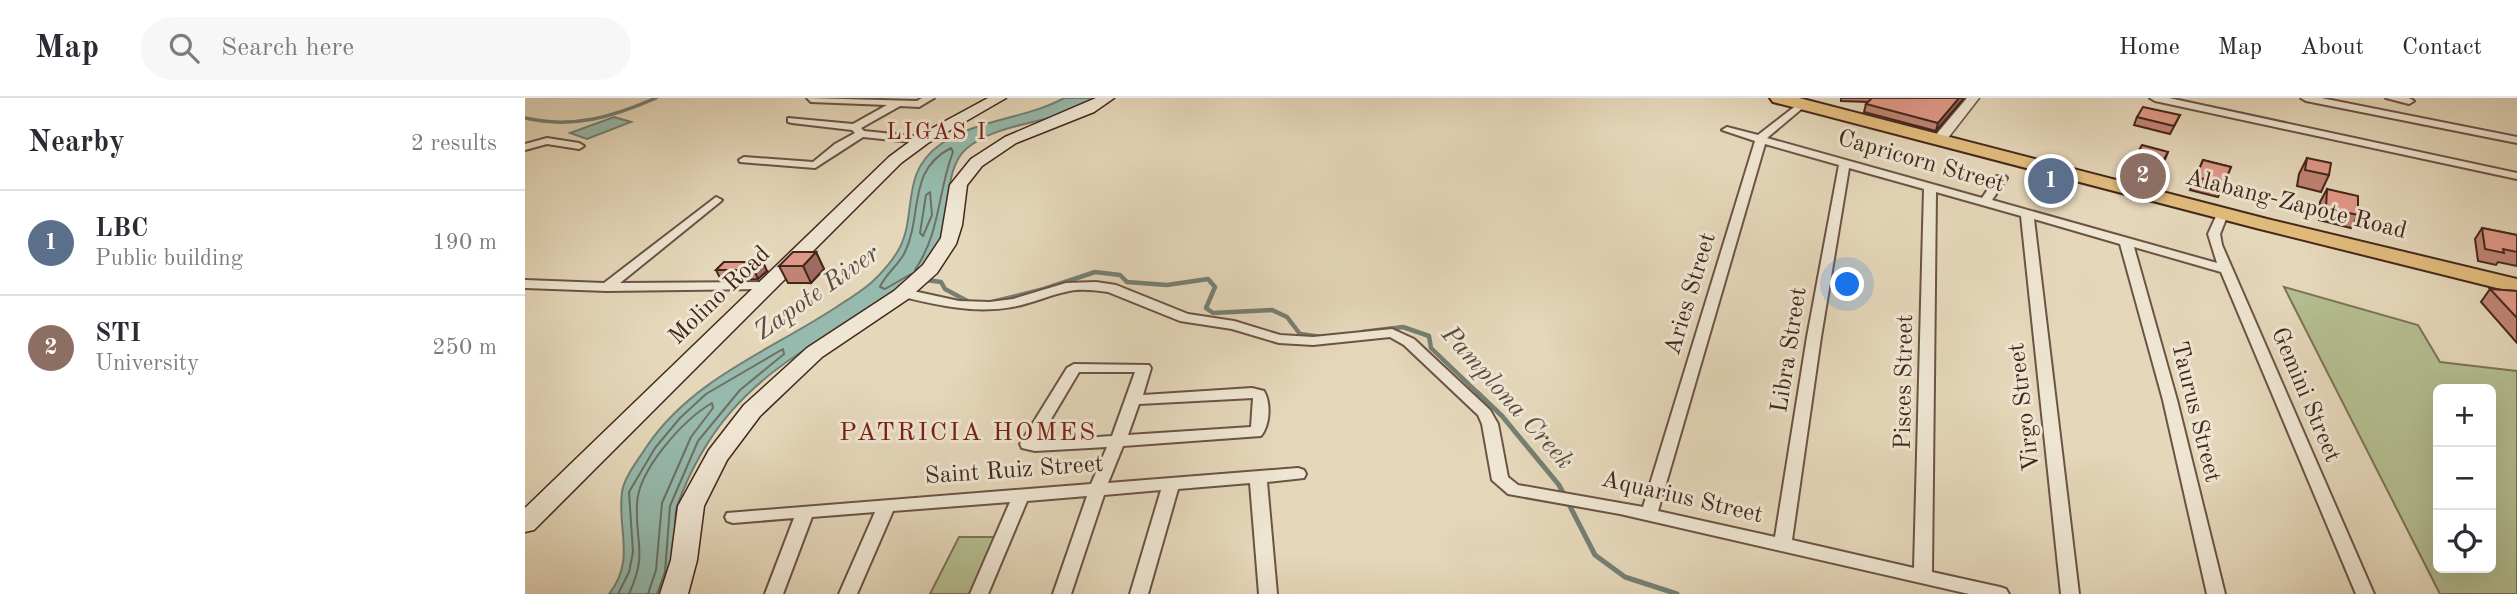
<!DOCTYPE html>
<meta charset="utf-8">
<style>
body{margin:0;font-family:"Old Standard TT",serif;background:#f7f7f7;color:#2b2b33}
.controls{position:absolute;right:21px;bottom:21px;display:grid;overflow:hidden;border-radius:10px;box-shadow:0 7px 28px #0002}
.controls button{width:63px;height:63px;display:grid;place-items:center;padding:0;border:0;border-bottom:2px solid #e1e1e2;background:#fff;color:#2b2b33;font:35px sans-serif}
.you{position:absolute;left:1323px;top:187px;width:24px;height:24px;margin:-18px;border:5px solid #fff;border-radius:50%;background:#1a73e8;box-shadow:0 0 0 10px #1a73e833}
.badge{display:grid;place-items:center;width:46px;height:46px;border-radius:50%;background:#0f766e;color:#fff;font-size:23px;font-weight:700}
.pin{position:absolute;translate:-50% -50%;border:4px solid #fff;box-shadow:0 2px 7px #0006}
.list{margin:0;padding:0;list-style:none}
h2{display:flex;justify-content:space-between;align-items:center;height:91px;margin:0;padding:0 28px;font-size:30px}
h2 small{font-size:23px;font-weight:400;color:#7c7c81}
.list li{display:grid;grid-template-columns:46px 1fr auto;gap:21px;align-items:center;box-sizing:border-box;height:105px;padding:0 28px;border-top:2px solid #e1e1e2}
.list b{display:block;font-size:26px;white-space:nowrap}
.list p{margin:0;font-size:23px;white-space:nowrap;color:#7c7c81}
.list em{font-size:23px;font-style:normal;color:#7c7c81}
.icon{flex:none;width:38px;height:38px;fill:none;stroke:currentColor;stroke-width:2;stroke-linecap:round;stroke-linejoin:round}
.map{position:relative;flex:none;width:1992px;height:496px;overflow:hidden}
header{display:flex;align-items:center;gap:42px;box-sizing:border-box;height:98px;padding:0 35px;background:#fff;border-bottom:2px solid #e1e1e2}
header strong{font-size:33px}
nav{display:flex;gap:38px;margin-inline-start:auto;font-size:24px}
.search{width:490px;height:63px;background:#f7f7f7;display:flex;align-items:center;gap:18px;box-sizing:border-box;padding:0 24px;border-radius:38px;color:#7c7c81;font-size:26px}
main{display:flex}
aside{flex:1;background:#fff}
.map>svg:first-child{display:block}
</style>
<header>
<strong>Map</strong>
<div class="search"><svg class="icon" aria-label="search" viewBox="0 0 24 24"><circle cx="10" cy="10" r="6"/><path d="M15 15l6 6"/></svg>Search here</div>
<nav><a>Home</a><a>Map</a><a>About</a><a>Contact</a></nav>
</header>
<main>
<aside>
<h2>Nearby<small>2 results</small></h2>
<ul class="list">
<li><span class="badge" style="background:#5c6f8a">1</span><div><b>LBC</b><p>Public building</p></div><em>190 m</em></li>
<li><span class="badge" style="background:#8d6e63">2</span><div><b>STI</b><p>University</p></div><em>250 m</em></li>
</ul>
</aside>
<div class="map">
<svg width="1992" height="496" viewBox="0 0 1992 496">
<rect width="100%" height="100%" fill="#e5d7ba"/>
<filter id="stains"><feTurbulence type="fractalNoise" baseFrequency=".00286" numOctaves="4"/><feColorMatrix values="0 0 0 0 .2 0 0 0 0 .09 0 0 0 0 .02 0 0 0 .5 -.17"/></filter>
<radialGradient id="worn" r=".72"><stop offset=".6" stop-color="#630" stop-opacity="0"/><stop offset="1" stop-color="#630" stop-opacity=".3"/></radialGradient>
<!-- green -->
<path fill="#b4be90" stroke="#7c7256" stroke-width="2" fill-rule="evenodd" d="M1759 189 1893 227 1915 264 1992 273V496H1915ZM1913 291H1966V470H1913Z
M434 439H474L448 496H405Z"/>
<!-- water -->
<path fill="#96baad" stroke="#757f73" stroke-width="2" d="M539 0H574C561 6 548 12 535 17 505 26 465 30 441 51 413 76 432 136 398 173 389 183 374 189 363 197 339 214 314 231 289 246 221 287 179 334 152 408 148 420 152 432 151 445 150 461 142 480 138 496H84C111 462 92 432 97 394 99 379 114 361 122 348 168 280 247 252 313 208 324 201 337 193 347 184 356 176 368 162 374 151 393 116 374 75 416 46 452 21 501 21 539 0Z
M89 19 106 24 62 41 45 35Z"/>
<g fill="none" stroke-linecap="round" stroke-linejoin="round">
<!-- shore -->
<path stroke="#6d7064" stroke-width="2" d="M405 94 407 117 398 138 395 135 401 97Z
M386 176 360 191 355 189C361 175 374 167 380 154 398 116 382 72 426 50L428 54C412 96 416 133 390 172
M93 496 104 474 108 454 104 394 130 350 155 320 181 296 258 251 259 256 215 292 173 343 145 408 140 474 132 496
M104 496C123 454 110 446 112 406 113 372 158 322 187 305L188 310 166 339 137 405 131 472 123 496"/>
<!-- stream-far2 -->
<path stroke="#757f73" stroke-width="3.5" d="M0 20C47 31 88 19 131 0"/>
<!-- stream-far1 -->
<path stroke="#757f73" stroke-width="4.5" d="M401 182 416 184 420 191 444 204
M463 205 519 191 570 174 595 177 602 184 642 187 683 181 690 189 681 210 688 215 747 212 762 219 775 236 797 239
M837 234 878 229 904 238 906 250 954 296"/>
<!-- stream -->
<path stroke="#757f73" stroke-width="5" d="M953 295 977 318 1034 387 1070 457 1100 479 1152 496"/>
<!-- minor casing -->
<g stroke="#6c5344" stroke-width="4">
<path id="minor" d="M282 0 392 3 397 0H409L394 9 375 8 336 30 339 33 397 39 402 42 397 45 338 39 290 70 215 64 214 62 219 59 288 64 310 46 330 35 327 32 267 25 263 24V20L328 26 362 7 286 4Z
M1625 0H1644L1992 75V81L1630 3Z
M1776 0H1796L1992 39V45L1781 3Z
M1861 0H1884L1889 3 1884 6Z
M1277 3 1282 6 1280 8 1242 40 1457 100 1472 78H1480L1482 80 1467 102 1692 165 1683 136 1693 114H1701L1703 116 1695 136 1697 147 1849 496H1831L1696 174 1609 149 1652 302 1700 496H1682L1638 302 1595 146 1509 121 1554 496H1536L1496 118 1411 94 1407 474 1475 489 1481 491 1484 496H1444L1095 416 983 396 967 382 957 326 953 317 879 247 865 239 788 247 754 245 707 231 655 223 583 194C570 192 553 190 540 194 522 198 505 206 487 209 449 216 412 207 374 198L372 195 379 191 434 203 465 204 488 201 541 185 571 184 591 187 663 216 709 223 755 237 788 239 867 231 889 241 965 312 973 326 983 379 993 387 1118 409 1230 43 1197 32 1202 29 1233 37ZM1240 46 1314 67 1282 239 1250 439 1133 413ZM1324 70 1399 91 1389 470 1267 442 1296 239Z
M22 40 54 45 59 48 54 51 22 46 0 52V46Z
M191 99 197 102 195 104 95 185 244 184 250 188 249 191 82 193 0 190V182L79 185Z
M549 266 624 267 626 270 618 297 727 290 739 293C746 305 745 327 736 338L598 348 583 385 773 370 779 372 781 376 779 380 742 384 752 496H734L725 385 653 391 623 496H605L636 392 579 397 546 496H528L562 398 502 403 463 496H445L485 404 368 413 332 496H314L350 414 287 419 258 496H240L269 420 208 425 202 423 200 419 202 415 566 386 582 349 510 353 497 350 495 346 542 270ZM554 274H610L587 338 513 343ZM728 300 726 329 603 337 614 306Z"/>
</g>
<!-- tertiary casing -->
<g stroke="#6c5344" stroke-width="3">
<path id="tertiary" d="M1442 0H1454L1419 45H1409V39Z"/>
</g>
<!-- secondary casing -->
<g stroke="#44271c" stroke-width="3">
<path id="secondary" d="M463 0H481L403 45 376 65 9 432 0 434V410L364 59 391 39Z
M571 0H589L569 14 491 45 457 68 442 87 437 127 431 146 412 175 383 201 297 259 235 318 202 362 179 408 172 462 163 496H135L146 462 153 408 184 352 219 307 282 250 369 193 398 167 416 140 425 87 446 61 480 39Z"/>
</g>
<!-- trunk casing -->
<g stroke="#44271c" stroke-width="4">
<path id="trunk" d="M1245 0H1274L1742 121 1992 181V195L1731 130 1248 4Z"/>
</g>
<!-- minor -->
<use href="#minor" fill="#eee5d2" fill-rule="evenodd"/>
<!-- tertiary -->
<use href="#tertiary" fill="#eee5d2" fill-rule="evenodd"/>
<!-- secondary -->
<use href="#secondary" fill="#eee5d2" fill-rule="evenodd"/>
<!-- trunk -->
<use href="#trunk" fill="#e2bc7d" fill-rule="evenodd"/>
</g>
<!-- wall -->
<path fill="#c28476" stroke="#44271c" stroke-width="2" d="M1316 0H1439L1411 33 1339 14 1341 6 1344 4 1316 3Z
M1655 17 1645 36 1609 27 1612 19Z
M1782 60 1804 77 1796 94 1772 88 1774 76Z
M1678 62 1706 69 1693 99 1665 92Z
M1607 65 1638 66 1628 84 1602 78Z
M1802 91 1833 117 1826 130 1794 122 1795 104Z
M1957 130 1992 137V168L1973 164 1971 167 1953 163 1950 141Z
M291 154 299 171 286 185H263L254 168Z
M199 164 242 173 233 181 196 182 191 172Z
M1965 191 1992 193V245L1956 204Z"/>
<!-- shaded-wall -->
<path fill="#9e6b60" stroke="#44271c" stroke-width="2" d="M1434 0H1439L1411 33 1413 25Z
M1643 54 1638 66 1628 84 1633 72Z
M291 154 299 171 286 185 278 168Z
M238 164 242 173 233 181 229 172Z"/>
<!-- building -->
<path fill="#e19989" stroke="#44271c" stroke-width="2" d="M1347 0H1434L1413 25 1341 6Z
M1618 9 1655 17 1649 28 1612 19Z
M1617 47 1643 54 1633 72 1607 65Z
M1782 60 1806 65 1804 77 1780 72Z
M1678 62 1706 69 1699 86 1671 79Z
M1802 91 1833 98V117L1801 110Z
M1957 130 1992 137V154L1978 151 1979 155 1960 151Z
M268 154H291L278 168H254Z
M199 164H238L229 172H191Z
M1965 191 1992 193V220Z"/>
<g text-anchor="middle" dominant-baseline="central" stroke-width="6" stroke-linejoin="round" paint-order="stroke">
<!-- far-quarter labels -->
<g font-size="23" letter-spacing="2" fill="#7a1f14" stroke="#eee5d2">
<text x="412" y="34">LIGAS I</text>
</g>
<!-- street labels -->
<g font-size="24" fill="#44271c" stroke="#eee5d2">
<text transform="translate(1396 64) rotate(16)">Capricorn Street</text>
<text transform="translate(1771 107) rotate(14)">Alabang-Zapote Road</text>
<text transform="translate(1166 196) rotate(-73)">Aries Street</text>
<text transform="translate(195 198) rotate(-44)">Molino Road</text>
<text transform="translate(1265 252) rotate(-81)">Libra Street</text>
<text transform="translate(1380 284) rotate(-89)">Pisces Street</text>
<text transform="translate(1780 297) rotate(67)">Gemini Street</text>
<text transform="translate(1500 309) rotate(-97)">Virgo Street</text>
<text transform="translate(1670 314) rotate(76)">Taurus Street</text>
<text transform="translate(489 373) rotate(-4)">Saint Ruiz Street</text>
<text transform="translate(1157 400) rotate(13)">Aquarius Street</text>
</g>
<!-- water labels -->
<g font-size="26" font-style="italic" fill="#584c40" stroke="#eee5d2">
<text transform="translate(292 195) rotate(-35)">Zapote River</text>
<text transform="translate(982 300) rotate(48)">Pamplona Creek</text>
</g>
<!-- neighbourhood labels -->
<g font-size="26" letter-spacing="2" fill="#7a1f14" stroke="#eee5d2">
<text x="443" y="335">PATRICIA HOMES</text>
</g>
</g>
<rect width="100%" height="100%" filter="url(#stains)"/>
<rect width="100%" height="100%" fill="url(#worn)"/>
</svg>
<div class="controls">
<button>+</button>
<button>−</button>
<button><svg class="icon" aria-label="locate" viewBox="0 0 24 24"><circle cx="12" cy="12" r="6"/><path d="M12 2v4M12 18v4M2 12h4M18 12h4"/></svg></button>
</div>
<div class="you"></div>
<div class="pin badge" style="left:1526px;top:83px;background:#5c6f8a">1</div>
<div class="pin badge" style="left:1618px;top:78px;background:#8d6e63">2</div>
</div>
</main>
